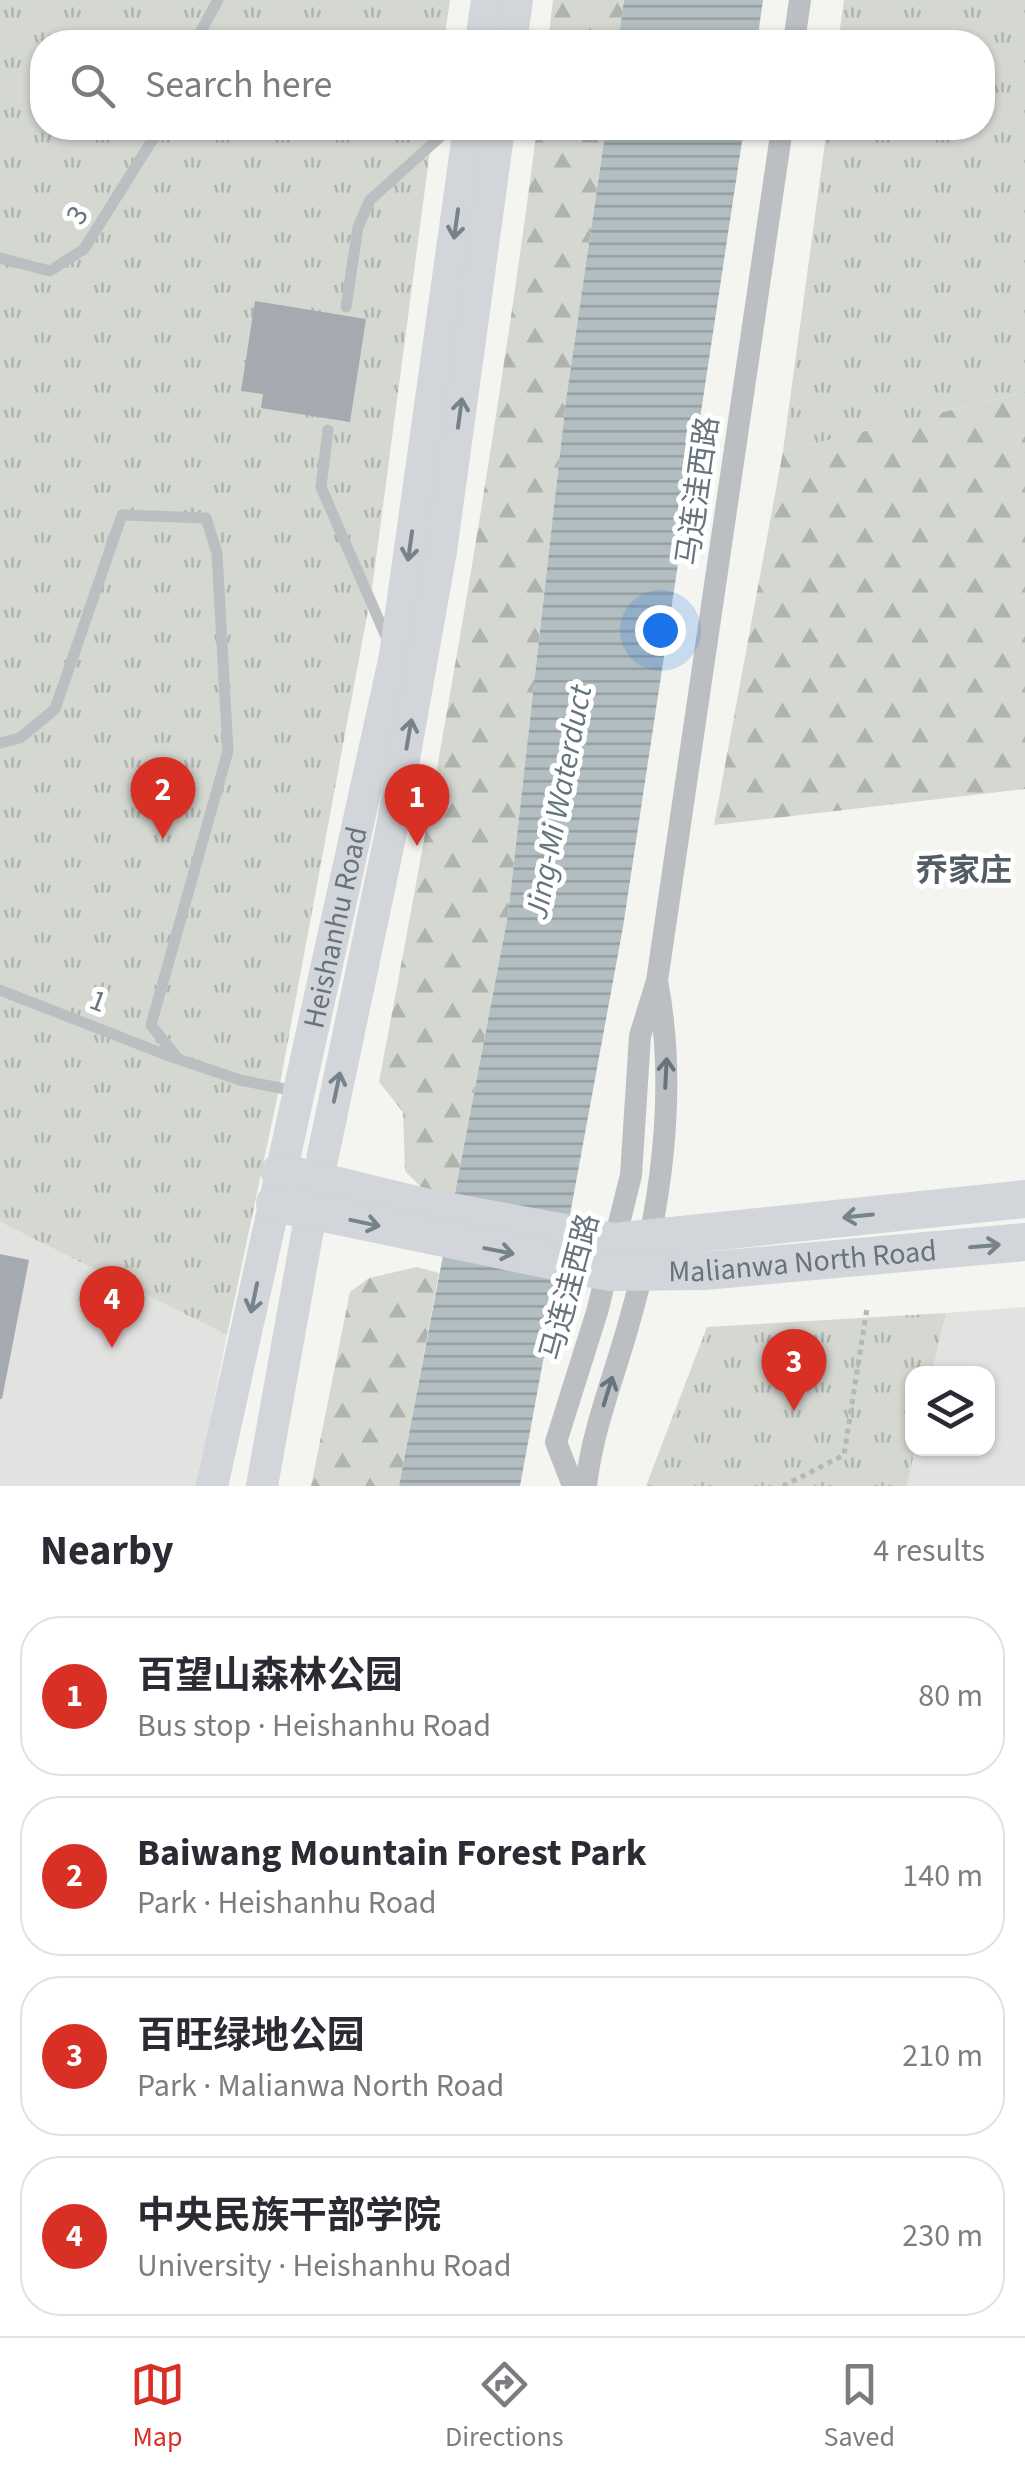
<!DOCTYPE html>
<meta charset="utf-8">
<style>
body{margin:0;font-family:"Source Sans 3","Noto Sans SC",sans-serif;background:#f7f7f7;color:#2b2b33}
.controls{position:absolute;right:30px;bottom:30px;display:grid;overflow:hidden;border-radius:20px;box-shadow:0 2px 8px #0004}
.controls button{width:90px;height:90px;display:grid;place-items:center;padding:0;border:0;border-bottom:2px solid #e1e1e2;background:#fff;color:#2b2b33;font:50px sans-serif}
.you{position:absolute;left:660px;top:630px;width:35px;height:35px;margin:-25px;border:8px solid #fff;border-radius:50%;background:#1a73e8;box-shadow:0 0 0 15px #1a73e833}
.badge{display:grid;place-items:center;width:65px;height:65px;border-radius:50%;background:#d93025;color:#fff;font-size:32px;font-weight:700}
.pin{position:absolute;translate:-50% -82px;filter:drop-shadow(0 2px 5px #0008)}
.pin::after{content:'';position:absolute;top:52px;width:35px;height:30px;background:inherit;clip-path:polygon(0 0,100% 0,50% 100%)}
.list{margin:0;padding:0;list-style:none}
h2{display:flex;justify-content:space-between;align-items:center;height:130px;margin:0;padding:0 40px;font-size:42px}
h2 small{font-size:32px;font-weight:400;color:#7c7c81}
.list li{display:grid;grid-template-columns:65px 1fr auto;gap:30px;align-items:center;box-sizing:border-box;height:160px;margin:0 20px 20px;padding:0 20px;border:2px solid #e1e1e2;border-radius:40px}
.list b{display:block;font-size:38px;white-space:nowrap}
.list p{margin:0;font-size:32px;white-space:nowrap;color:#7c7c81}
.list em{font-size:32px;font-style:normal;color:#7c7c81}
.icon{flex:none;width:55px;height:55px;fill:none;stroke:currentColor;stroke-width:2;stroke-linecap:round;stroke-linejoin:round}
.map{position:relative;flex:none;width:1025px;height:1486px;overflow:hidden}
.search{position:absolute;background:#fff;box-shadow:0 2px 8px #0004;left:30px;right:30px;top:30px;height:110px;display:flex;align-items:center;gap:25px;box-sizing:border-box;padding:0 35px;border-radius:40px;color:#7c7c81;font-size:38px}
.sheet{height:850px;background:#fff}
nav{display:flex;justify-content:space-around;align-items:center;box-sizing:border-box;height:140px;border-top:2px solid #e1e1e2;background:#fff;font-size:28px;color:#7c7c81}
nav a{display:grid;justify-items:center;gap:5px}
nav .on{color:#d93025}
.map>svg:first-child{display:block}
</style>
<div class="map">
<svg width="1025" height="1486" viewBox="0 0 1025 1486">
<defs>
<pattern id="forest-firs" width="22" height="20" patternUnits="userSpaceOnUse" patternTransform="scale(2.5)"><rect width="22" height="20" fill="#d4d8d1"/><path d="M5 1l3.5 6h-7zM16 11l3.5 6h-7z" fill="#b0b4af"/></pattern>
<pattern id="park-tufts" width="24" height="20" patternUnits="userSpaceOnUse" patternTransform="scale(2.5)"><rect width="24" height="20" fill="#d4d8d1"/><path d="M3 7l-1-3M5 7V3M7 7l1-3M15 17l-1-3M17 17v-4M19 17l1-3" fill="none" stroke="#b0b4af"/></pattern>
<pattern id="water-rules" width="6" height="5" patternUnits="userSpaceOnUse" patternTransform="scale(2.5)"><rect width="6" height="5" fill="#b2bec1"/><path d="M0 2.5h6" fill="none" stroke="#959fa2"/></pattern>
</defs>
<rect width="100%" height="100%" fill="#f4f4f1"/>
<!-- built -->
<path fill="#e2e3e1" d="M0 1222 227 1335 197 1486H0Z
M1025 1307V1486H907L915 1449 988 1448V1374L932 1373 946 1313Z"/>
<!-- forest -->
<path fill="url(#forest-firs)" d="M553 0H624L618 42H548Z
M537 128H606L566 400 508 915 454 1197 422 1188 405 1171 403 1112 379 1082C439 766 496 447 537 128Z
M1025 392V789L714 825 783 451Z
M417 1267 439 1273 399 1486H311L350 1292 369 1278Z"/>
<!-- park -->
<path fill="url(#park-tufts)" d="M0 0H450L444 42H42V128H433L372 589 279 1089 227 1335 0 1222Z
M844 0H1025V392L783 451 827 128H982V42H838Z
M946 1313 932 1373 912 1374 915 1449 907 1486H646L707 1327Z"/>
<!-- water -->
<path fill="url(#water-rules)" d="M624 0H763L757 42H618Z
M606 128H744L623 927 520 1486H399L508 915 566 400Z"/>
<!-- building -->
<path fill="#a4aaaf" d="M255 301 366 319 350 422 261 408 263 394 241 391Z
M0 1254 29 1260 2 1399H0Z"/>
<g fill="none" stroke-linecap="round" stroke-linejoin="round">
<!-- path -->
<path stroke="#b5b8ba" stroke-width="5" stroke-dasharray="5 5" stroke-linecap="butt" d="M783 1486 844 1455 867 1308"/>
<!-- service -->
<path stroke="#bbbfc2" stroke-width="11" d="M195 42 218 0
M0 258 50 271 84 249 151 142 155 128
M346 307 358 227 370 200 450 128
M328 430 321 487 388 641
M0 743 20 738 55 709 122 515 206 518 217 553 228 751 151 1025 178 1059 240 1080 295 1091
M0 990 174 1058"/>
<!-- minor -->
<path stroke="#bbbfc2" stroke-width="22" d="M794 42 800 0
M657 981 782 128
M573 1486 556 1442 597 1312 631 1175 640 1036 657 981C679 1095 659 1220 627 1330 612 1382 592 1432 586 1486"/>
<!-- secondary -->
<g stroke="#d2d5d9" stroke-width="32">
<path d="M481 42 487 0"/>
<path d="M511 42 517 0"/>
<path id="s1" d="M212 1486 395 656 469 128"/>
<path d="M262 1486 311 1212 391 832 441 551 499 128"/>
</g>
<!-- primary -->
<g stroke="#d2d5d9" stroke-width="38">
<path d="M280 1172 424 1207 614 1242 1025 1199"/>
<path id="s2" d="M275 1203 608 1272 704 1271 1025 1242"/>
</g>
</g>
<!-- one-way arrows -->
<defs><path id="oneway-shaft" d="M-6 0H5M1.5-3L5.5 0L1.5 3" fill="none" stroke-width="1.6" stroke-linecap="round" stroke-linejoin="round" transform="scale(2.5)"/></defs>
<g stroke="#77838c">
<use href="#oneway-shaft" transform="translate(456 224) rotate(98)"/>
<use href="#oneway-shaft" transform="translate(460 413) rotate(-82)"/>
<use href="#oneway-shaft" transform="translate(410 546) rotate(98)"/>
<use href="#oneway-shaft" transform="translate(409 734) rotate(-80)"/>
<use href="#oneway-shaft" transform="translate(337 1087) rotate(-78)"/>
<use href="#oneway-shaft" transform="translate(858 1216) rotate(174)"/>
<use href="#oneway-shaft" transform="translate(365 1223) rotate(12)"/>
<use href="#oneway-shaft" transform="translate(985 1246) rotate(-5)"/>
<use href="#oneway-shaft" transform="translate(499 1251) rotate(11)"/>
<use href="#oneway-shaft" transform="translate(254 1298) rotate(102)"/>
</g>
<g stroke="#67747e">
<use href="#oneway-shaft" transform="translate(666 1073) rotate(-87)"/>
<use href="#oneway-shaft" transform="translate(608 1391) rotate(-73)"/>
</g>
<g text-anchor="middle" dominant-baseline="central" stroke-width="10" stroke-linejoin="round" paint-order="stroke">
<!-- street labels -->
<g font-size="30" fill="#67747e" stroke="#fff">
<text transform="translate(77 215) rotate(-57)">3</text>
<text transform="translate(698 491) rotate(-82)">马连洼西路</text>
<text stroke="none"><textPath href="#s1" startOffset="572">Heishanhu Road</textPath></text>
<text transform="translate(98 1001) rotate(21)">1</text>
<text stroke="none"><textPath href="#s2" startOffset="535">Malianwa North Road</textPath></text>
<text transform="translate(570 1287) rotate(-75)">马连洼西路</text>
</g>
<!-- water labels -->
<g font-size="32" font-style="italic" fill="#63767b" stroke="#fff">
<text transform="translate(559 802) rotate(-79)">Jing-Mi Waterduct</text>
</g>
<!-- neighbourhood labels -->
<g font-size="32" font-weight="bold" fill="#545d64" stroke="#fff">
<text x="964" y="871">乔家庄</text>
</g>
</g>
</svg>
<div class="controls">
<button><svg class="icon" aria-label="layers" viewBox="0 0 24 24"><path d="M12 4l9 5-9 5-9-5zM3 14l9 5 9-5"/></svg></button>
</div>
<div class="you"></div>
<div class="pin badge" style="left:417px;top:846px">1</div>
<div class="pin badge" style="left:163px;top:839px">2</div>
<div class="pin badge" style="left:794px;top:1411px">3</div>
<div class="pin badge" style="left:112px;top:1348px">4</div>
<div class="search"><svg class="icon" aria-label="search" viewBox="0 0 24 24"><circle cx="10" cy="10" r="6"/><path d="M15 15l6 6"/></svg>Search here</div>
</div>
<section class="sheet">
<h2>Nearby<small>4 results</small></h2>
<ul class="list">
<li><span class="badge">1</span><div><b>百望山森林公园</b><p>Bus stop · Heishanhu Road</p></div><em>80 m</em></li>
<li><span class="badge">2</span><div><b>Baiwang Mountain Forest Park</b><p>Park · Heishanhu Road</p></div><em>140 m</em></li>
<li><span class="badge">3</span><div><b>百旺绿地公园</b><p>Park · Malianwa North Road</p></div><em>210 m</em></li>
<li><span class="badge">4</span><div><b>中央民族干部学院</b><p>University · Heishanhu Road</p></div><em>230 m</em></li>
</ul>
</section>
<nav>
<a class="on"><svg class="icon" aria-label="map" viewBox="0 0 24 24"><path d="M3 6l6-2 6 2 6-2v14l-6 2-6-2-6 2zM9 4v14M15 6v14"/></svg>Map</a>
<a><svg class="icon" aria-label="directions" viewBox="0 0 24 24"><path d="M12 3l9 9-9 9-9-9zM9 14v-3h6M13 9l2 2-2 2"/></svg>Directions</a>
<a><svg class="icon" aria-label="saved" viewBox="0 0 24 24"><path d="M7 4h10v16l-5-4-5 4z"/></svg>Saved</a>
</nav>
